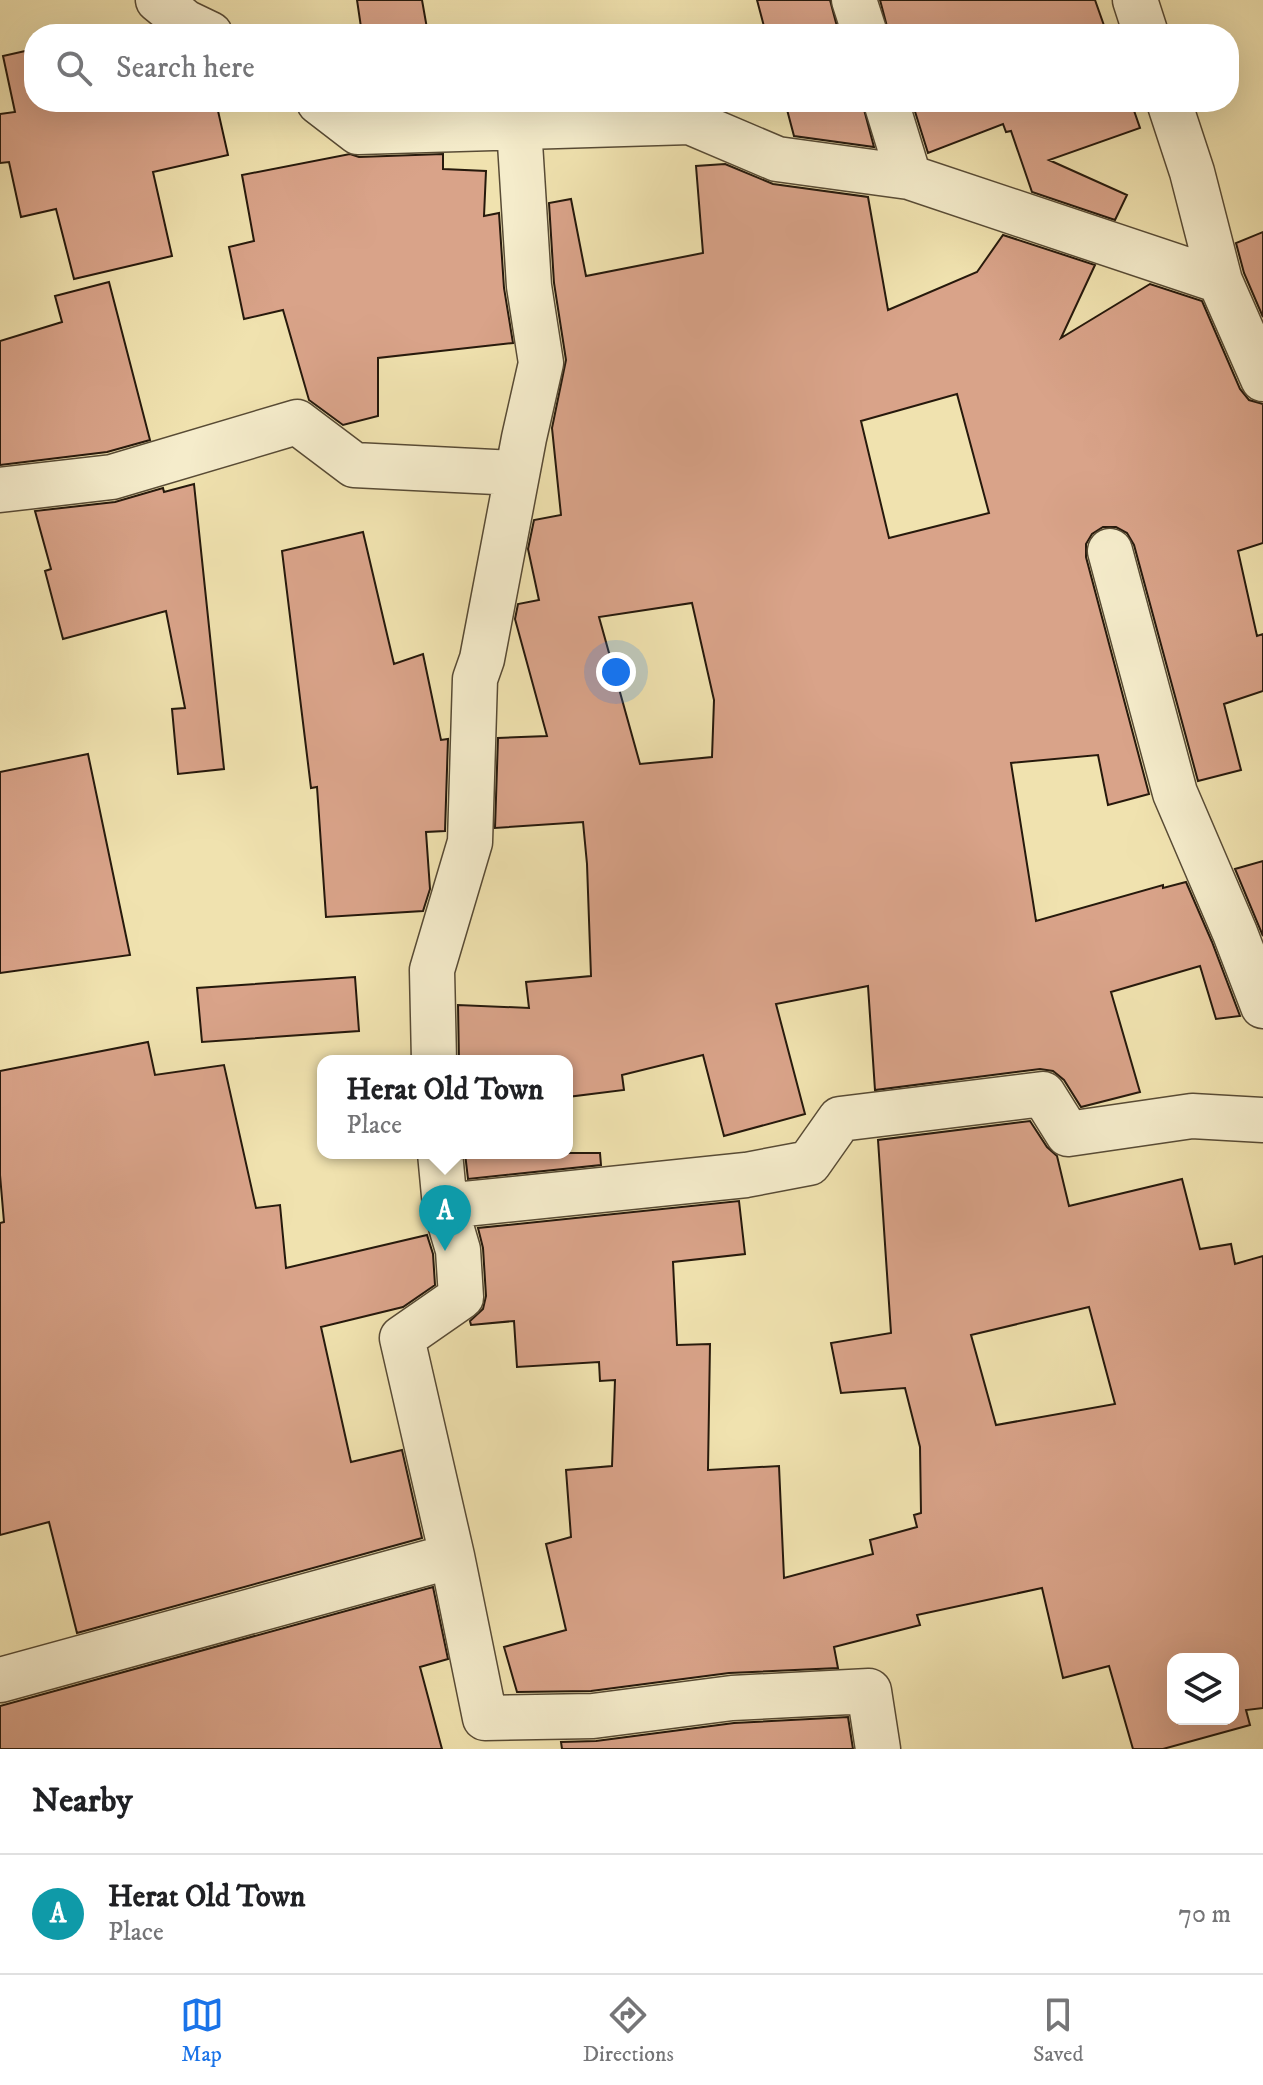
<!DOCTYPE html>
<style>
body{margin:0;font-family:"IM FELL DW Pica",serif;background:#f2f2f2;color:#202124}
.controls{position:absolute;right:24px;bottom:24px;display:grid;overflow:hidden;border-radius:16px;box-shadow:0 8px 32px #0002}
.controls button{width:72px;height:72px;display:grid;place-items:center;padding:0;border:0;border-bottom:2px solid #e0e0e0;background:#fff;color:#202124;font:40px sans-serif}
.you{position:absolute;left:616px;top:672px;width:28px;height:28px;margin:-20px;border:6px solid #fff;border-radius:50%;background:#1a73e8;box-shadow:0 0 0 12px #1a73e833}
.badge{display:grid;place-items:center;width:52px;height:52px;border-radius:50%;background:#1a73e8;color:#fff;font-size:26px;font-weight:700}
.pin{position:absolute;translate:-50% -66px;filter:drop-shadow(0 2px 4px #0008)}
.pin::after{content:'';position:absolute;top:42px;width:28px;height:24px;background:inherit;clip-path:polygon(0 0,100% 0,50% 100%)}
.popup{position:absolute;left:317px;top:1055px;width:256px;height:104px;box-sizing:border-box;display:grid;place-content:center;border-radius:16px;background:#fff;filter:drop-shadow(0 2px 6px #0005);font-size:26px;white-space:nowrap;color:#757577}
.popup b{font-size:30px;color:#202124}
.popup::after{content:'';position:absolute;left:50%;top:100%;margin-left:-16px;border:16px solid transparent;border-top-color:#fff}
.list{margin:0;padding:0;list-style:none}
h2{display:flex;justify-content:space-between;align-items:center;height:104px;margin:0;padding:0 32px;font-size:34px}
h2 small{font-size:26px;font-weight:400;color:#757577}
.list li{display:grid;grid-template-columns:52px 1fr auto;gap:24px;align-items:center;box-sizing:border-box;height:120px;padding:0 32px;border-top:2px solid #e0e0e0}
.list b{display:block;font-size:30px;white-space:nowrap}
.list p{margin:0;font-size:26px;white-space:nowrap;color:#757577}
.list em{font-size:26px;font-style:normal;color:#757577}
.icon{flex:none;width:44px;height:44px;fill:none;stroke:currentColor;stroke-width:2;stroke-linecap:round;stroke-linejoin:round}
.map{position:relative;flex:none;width:1263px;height:1749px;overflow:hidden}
.search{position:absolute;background:#fff;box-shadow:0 8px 32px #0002;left:24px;right:24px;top:24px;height:88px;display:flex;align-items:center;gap:20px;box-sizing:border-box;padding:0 28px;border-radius:32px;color:#757577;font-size:30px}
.sheet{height:224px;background:#fff}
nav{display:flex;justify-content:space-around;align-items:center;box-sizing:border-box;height:112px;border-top:2px solid #e0e0e0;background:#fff;font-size:22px;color:#757577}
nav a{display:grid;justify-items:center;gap:4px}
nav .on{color:#1a73e8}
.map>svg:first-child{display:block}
</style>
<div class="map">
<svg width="1263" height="1749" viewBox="0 0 1263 1749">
<rect width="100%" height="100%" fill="#f0e2af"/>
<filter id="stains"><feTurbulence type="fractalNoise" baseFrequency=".0025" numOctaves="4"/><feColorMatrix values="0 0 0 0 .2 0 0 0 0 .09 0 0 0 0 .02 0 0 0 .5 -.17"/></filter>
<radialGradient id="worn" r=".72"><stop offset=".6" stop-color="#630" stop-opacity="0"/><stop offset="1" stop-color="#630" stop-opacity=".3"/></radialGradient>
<!-- building -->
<path fill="#d9a389" stroke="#26190c" stroke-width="2" fill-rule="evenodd" d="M357 0H422L428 34H362Z
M757 0H830L839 34H766Z
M880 0H1095L1107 34H889Z
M34 49V102H216L228 155 153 172 172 256 74 279 56 209 21 217 9 162 0 163V114L15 112 3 56Z
M371 102H442V104L372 107Z
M785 102H862L874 147 794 136Z
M912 102H1131L1140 128 1049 160 1127 195 1115 220 1032 192 1011 131 1006 132 1003 124 928 153Z
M350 154 359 157 443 154V169L486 171 484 216 499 213 504 288 513 343 378 358V416L343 425 309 400 283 310 244 319 229 247 254 241 242 175Z
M725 164 773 184 868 197 888 310 977 272 1003 235 1095 265 1061 338 1150 284 1202 301 1240 389 1249 400 1263 404V543L1238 551 1257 636 1263 634V691L1224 704 1241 770 1198 781 1134 545 1127 533 1116 527H1103L1092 534 1086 544V557L1149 794 1108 805 1098 755 1011 763 1036 921 1163 885V888L1186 882 1212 942 1240 1016 1216 1019 1200 966 1111 992 1140 1092 1081 1107 1064 1080 1053 1071 1040 1069 875 1090 868 986 776 1004 805 1114 724 1136 703 1055 622 1075 624 1090 567 1097V1061H459L458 1005 529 1008 526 982 591 976 587 864 583 822 495 828 498 738 547 736 515 619 518 604 539 600 528 549 534 520 561 515 552 428 566 360 554 283 549 203 571 199 586 276 703 253 696 166ZM957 394 989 513 889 538 861 421ZM692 603 714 700 712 757 640 764 599 617Z
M1263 232V317L1244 273 1236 243Z
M109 282 150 440 107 452 0 465V341L62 322 55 296Z
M194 484 224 769 178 774 172 709 185 708 166 611 63 639 45 571 51 569 35 511 115 502 163 488 164 492Z
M363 532 394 664 423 654 441 740 448 739 445 831 426 832 430 889 423 911 326 917 317 787 311 788 282 551Z
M88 754 130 955 0 973V772Z
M1263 861V936L1235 869Z
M355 977 359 1031 202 1042 197 988Z
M148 1042 155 1075 224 1065 256 1208 280 1205 286 1268 427 1235 433 1254 435 1285 403 1307 321 1327 351 1462 402 1450 422 1538 77 1633 49 1522 0 1535V1223L4 1222 0 1175V1071Z
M1030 1121 1047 1147 1057 1156 1069 1206 1182 1179 1200 1249 1231 1244 1235 1264 1263 1256V1708L1246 1710 1250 1725 1163 1749H1133L1109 1666 1063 1678 1042 1588 917 1615 920 1625 834 1647 838 1668 729 1673 591 1691 517 1692 504 1647 566 1630 546 1544 571 1537 566 1470 612 1466 615 1380 600 1381 599 1362 517 1367 514 1321 471 1325 470 1321 483 1309 486 1296 483 1248 478 1228 739 1201 745 1254 673 1262 677 1345 710 1344 708 1470 779 1466 784 1578 873 1554 870 1540 917 1527 914 1515 921 1513 920 1447 905 1388 841 1393 831 1343 891 1333 878 1140ZM1089 1307 1115 1404 996 1425 971 1335ZM1173 1659H1233V1719H1173Z
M465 1153H600L601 1165 468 1179Z
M433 1587 448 1659 420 1667 442 1749H0V1706Z
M848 1717 853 1749H562L561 1742 596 1741 734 1723Z"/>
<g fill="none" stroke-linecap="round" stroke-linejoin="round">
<!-- street casing -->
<g stroke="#584b35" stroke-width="47">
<path id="street" d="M158 0 185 22 210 34
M854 0 865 34
M1135 0 1146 34
M319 102 358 132 690 122 777 159 909 177
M886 102 909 177 1220 281 1263 379
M1169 102 1192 172 1220 281
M0 490 112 477 297 422 354 465 517 473
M1110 551 1175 793 1235 933 1263 1006
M434 1061 432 970 470 842 475 679 482 659 524 438 541 363 529 286 519 127
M440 1153 445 1206 458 1250 461 1297 402 1338 452 1556 485 1718 593 1716 732 1698 869 1691 878 1749
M445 1206 746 1175 809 1163 840 1119 1043 1094 1068 1134 1192 1116 1263 1120
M0 1680 452 1556"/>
</g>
<!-- street -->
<use href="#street" stroke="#f5eccb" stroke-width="44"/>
</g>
<rect width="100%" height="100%" filter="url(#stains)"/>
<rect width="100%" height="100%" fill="url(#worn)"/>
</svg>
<div class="controls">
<button><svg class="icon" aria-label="layers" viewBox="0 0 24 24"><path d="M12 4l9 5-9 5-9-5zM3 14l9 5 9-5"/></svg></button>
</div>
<div class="you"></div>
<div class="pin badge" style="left:445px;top:1251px;background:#0f9aa8">A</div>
<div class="popup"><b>Herat Old Town</b>Place</div>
<div class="search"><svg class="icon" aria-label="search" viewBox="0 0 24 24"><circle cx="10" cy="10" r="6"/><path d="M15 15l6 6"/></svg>Search here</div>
</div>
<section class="sheet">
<h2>Nearby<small></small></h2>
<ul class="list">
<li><span class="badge" style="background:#0f9aa8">A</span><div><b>Herat Old Town</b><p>Place</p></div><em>70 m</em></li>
</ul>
</section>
<nav>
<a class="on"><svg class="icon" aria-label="map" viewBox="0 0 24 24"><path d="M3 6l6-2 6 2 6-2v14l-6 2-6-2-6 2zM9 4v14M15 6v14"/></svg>Map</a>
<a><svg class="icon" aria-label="directions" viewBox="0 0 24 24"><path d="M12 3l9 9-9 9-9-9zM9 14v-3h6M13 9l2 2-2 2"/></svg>Directions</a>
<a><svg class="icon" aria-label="saved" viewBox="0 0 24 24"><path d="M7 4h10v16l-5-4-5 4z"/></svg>Saved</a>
</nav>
